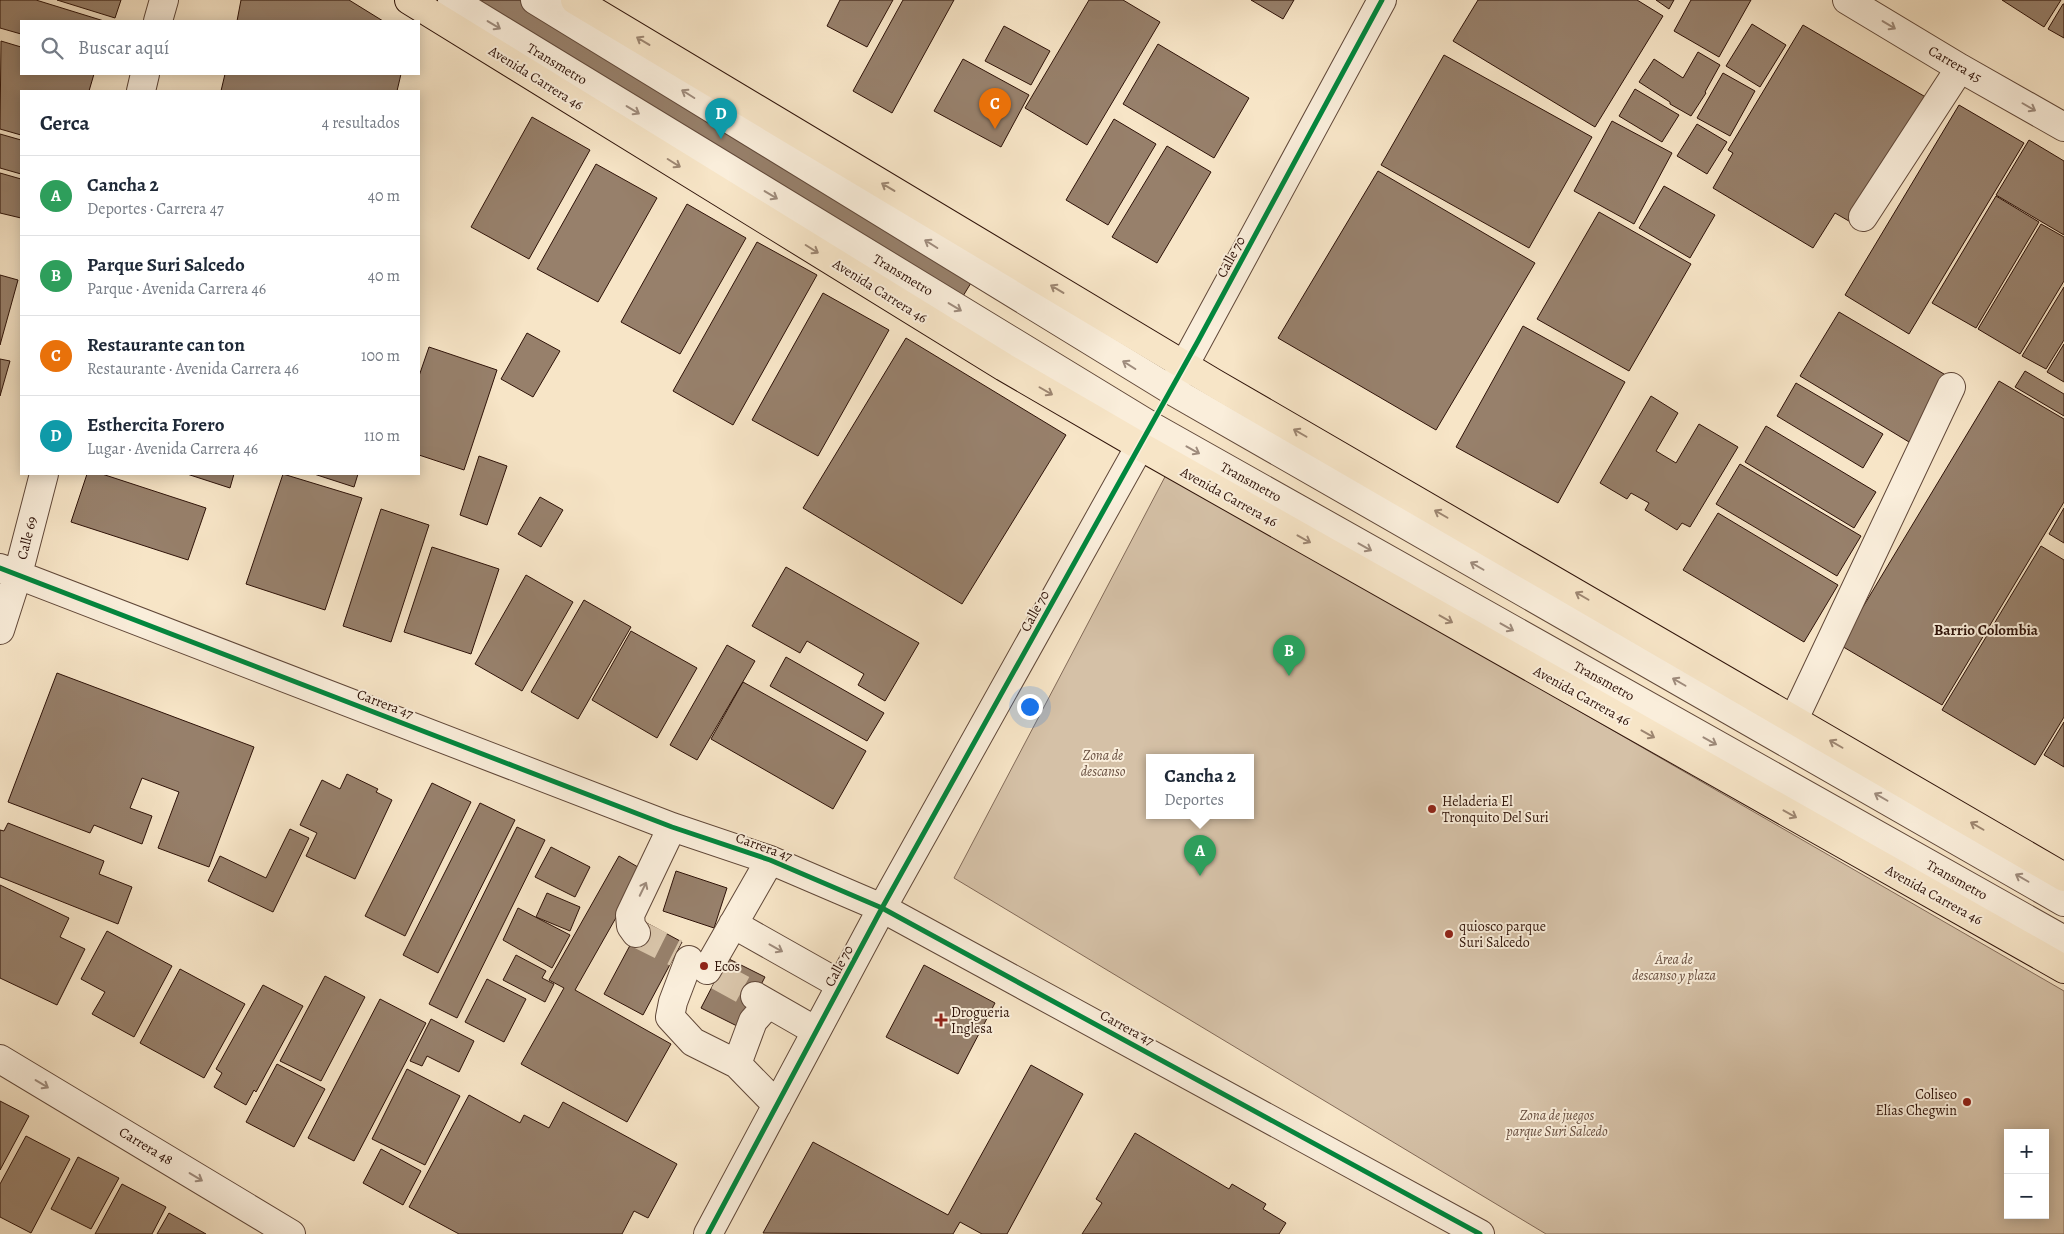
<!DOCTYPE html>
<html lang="es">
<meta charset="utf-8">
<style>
body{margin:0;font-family:Alegreya,serif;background:#f2f2f3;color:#1f2937}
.controls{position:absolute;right:15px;bottom:15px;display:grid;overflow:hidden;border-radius:0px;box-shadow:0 2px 12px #0003}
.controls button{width:45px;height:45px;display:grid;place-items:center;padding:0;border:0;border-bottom:1px solid #e0e1e3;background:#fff;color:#1f2937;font:25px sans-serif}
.you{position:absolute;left:1029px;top:706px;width:18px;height:18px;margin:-12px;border:4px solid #fff;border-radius:50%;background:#1a73e8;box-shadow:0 0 0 8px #1a73e833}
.badge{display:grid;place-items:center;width:32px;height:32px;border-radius:50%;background:#ea580c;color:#fff;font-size:16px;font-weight:700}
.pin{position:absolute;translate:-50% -41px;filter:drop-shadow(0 1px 2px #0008)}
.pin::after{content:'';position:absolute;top:26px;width:18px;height:15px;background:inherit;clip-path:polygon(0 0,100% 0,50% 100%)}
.popup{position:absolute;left:1146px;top:754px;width:108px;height:65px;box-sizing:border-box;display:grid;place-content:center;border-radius:0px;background:#fff;filter:drop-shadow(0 1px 4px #0005);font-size:16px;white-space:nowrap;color:#747a83}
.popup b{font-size:19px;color:#1f2937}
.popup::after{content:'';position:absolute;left:50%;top:100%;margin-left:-10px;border:10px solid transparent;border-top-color:#fff}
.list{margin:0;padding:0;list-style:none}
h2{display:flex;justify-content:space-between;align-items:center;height:65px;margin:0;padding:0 20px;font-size:21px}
h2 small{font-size:16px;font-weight:400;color:#747a83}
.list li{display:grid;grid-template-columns:32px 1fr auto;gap:15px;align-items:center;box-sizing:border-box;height:80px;padding:0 20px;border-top:1px solid #e0e1e3}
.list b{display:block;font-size:19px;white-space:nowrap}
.list p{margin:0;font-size:16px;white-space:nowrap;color:#747a83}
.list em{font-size:16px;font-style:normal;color:#747a83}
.icon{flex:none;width:28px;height:28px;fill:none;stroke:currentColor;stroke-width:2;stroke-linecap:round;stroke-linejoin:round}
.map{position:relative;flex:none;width:2064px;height:1234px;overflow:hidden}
.search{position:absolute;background:#fff;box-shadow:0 2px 12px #0003;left:20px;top:20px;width:400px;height:55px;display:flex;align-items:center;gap:12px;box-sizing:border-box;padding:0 18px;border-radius:0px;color:#747a83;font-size:19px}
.panel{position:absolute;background:#fff;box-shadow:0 2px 12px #0003;left:20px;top:90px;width:400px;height:385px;border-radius:0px}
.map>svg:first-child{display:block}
</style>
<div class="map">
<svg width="2064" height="1234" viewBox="0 0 2064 1234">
<rect width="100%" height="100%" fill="#f7e5c7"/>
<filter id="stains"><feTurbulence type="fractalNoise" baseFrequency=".004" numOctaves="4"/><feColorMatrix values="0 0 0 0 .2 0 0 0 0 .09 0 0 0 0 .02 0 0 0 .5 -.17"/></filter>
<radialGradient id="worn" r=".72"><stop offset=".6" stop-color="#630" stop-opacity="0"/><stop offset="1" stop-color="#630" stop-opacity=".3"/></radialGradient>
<!-- green -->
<path fill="#d5c1a7" stroke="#826a58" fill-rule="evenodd" d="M1167 473 2064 991V1234H1546L954 878ZM1150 757H1250V815H1150ZM2008 1133H2045V1215H2008Z"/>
<!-- building -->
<path fill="#97806b" stroke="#2e1208" d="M0 0H36L104 21H21V34L0 28Z
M57 0H121L115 18Z
M241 0H349L383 21H237Z
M469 0H520L974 278 960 301Z
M840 0H893L867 47 827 26Z
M903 0H954L892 113 853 91Z
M1089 0H1123L1160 22 1087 145 1025 108Z
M1251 0H1294L1283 19Z
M1478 0H1637L1663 16 1595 127 1453 41Z
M1656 0H1674L1669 9Z
M1691 0H1751L1719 57 1674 31Z
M2002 0H2061L2044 27Z
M2063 4H2064V38L2048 29Z
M1752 24 1786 45 1760 87 1726 66Z
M1803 25 1929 99 1854 224 1835 213 1813 248 1713 188 1733 153 1728 150Z
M1004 26 1050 51 1031 85 985 61Z
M1 41 21 47V74H94L89 91H21V135L0 129Z
M1158 44 1249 98 1214 158 1123 104Z
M1698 52 1720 65 1705 92 1706 93 1691 116 1670 104V102L1639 82 1654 59 1683 78Z
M1444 55 1592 137 1529 248 1381 165Z
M963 59 1029 95 1001 147 934 111Z
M1723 73 1755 91 1730 136 1697 118Z
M225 74H401L397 91H221Z
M1635 89 1679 115 1662 142 1619 116Z
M1959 105 2024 143 1909 334 1845 295Z
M532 117 590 150 529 259 471 227Z
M1114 119 1156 144 1108 225 1066 200Z
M1612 121 1672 153 1634 224 1574 191Z
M1697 124 1727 142 1707 174 1677 156Z
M0 134 21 140V174L0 168Z
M2029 140 2064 161V235L1996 195Z
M1167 146 1211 172 1157 263 1112 237Z
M596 164 657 198 598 302 537 269Z
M1378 171 1535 263 1436 430 1278 338Z
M0 173 21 179V218L0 213Z
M1664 186 1715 215 1690 258 1639 228Z
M1996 196 2039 222 1976 328 1932 303Z
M687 204 746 238 680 354 621 322Z
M1599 212 1691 264 1629 371 1537 319Z
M2041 224 2064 237V281L2020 354 1978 329Z
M757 242 817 275 733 425 673 391Z
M0 275 18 280 0 345Z
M2064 287V340L2046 369 2022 356Z
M823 293 889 330 818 456 752 420Z
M1839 312 1949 377 1909 442 1800 376Z
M1523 326 1625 382 1558 503 1456 447Z
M527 333 560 351 533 397 501 379Z
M906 338 1066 435 962 604 803 508Z
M2064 344V382L2047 372Z
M429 347 497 370 464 470 419 455V376Z
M0 359 10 361 0 396Z
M2025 371 2064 394V416L2015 387Z
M1999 381 2064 419V502L1942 705 1840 645Z
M1796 383 1883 434 1863 468 1777 416Z
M1651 396 1678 413 1656 451 1676 463 1699 424 1738 447 1690 527 1682 523 1677 530 1645 510 1649 503 1631 493 1627 499 1600 483Z
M1766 426 1876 492 1854 528 1745 462Z
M479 456 507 466 487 525 460 515Z
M1740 464 1861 536 1837 576 1716 504Z
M87 474H102L206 508 188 560 71 522Z
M187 474H234L230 488Z
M283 474 362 498 325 610 246 584Z
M314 474H358L354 487Z
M540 497 563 510 541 547 518 534Z
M2064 508V543L2049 534Z
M381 509 429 525 391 642 343 626Z
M1718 513 1838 585 1804 642 1683 570Z
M2041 546 2064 560V717L2035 765 1942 710Z
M432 547 499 569 471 654 404 632Z
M786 567 919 643 885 701 858 685 864 674 807 641 800 653 752 626Z
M526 575 573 602 522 691 475 664Z
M584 600 631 627 578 719 531 692Z
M631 631 697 668 657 738 592 700Z
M727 645 755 661 697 760 670 745Z
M786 657 884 713 867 741 770 686Z
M57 673 254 747 209 867 158 848 179 792 142 778 130 808 152 816 142 844 94 825 90 833 8 802Z
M743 682 866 751 833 809 711 739Z
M2064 722V767L2044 755Z
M347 774 378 789 376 792 392 800 355 879 306 856 317 833 300 825 322 780 340 789Z
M432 783 471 802 405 936 365 916Z
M480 803 515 820 438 973 403 955Z
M8 823 104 861 99 874 132 887 118 924 0 877V830L4 831Z
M517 827 545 840 457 1018 429 1004Z
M290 829 309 838 273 912 208 881 220 856 266 878Z
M551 847 590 867 575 897 535 877Z
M619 856 643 870 575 990 671 1044 627 1122 521 1064 564 988 549 980Z
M676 871 727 888 714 928 663 911Z
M0 885 69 918 60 937 85 949 57 1005 0 978Z
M547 893 580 907 570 931 536 917Z
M518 908 570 935 552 968 503 940Z
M643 921 682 942 643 1015 604 994Z
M107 931 172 966 134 1037 92 1014 105 992 81 979Z
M516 955 546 971 542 978 554 984 545 1002 503 980Z
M727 958 765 977 739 1027 701 1008Z
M924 965 995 1003 958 1074 886 1037Z
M180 969 245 1004 204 1078 140 1043Z
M325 976 365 997 321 1081 280 1061Z
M487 979 526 999 504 1042 465 1022Z
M263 985 303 1006 256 1092 254 1090 246 1105 214 1087 222 1073 216 1069Z
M380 999 426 1023 354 1161 308 1138Z
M431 1019 474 1041 459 1072 427 1056 422 1066 410 1061Z
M277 1064 325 1089 294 1147 246 1122Z
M1031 1065 1083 1094 1007 1234H982L960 1222 953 1234 763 1233 813 1142 948 1215Z
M407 1069 460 1096 425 1165 372 1139Z
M469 1095 520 1123 524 1115 549 1128 563 1102 677 1164 648 1218 634 1211 622 1234H459L409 1207Z
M0 1101 29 1116 0 1170Z
M1135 1133 1229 1189 1232 1184 1266 1204 1263 1209 1286 1223 1279 1234H1082L1102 1203 1096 1199Z
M26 1136 70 1159 31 1233 0 1217V1184Z
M381 1149 421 1171 403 1205 363 1183Z
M78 1157 119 1178 91 1229 51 1209Z
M122 1184 166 1207 152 1234H95Z
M169 1213 206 1234H157Z"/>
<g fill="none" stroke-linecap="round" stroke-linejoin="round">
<!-- minor-tunnel -->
<path stroke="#d9c5aa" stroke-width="28" stroke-dasharray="28 14" stroke-linecap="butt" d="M636 933 676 953
M718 976 755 996"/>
<!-- minor casing -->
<g stroke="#604738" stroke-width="30">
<path id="minor" d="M452 0 1151 426 2064 940
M535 0 1171 390 2064 902
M1847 0 1960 68 2064 127
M158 21 164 0
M141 91 145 74
M1863 217 1960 68
M1173 386 1382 0
M0 568 672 827 770 860 882 908 1480 1234
M0 630 18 574 44 474
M1794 719 1951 387
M733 924 841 985
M636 933 631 926 630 915 672 827
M689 960 673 1002 670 1017 693 1042 737 1064
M707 970 770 860
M755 996 816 1031
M768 1004 753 1021 737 1064 777 1105
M0 1059 291 1234
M708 1234 882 908 1151 426"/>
</g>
<!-- major casing -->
<g stroke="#2e1208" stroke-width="30">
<path id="major" d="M409 0 1004 367 1140 446 2064 969
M575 0 1214 383 2064 877"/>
</g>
<!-- minor -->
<use href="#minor" stroke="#faeedb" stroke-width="28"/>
<!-- major -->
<use href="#major" stroke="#f7e5c7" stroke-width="28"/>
<!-- cycleway casing -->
<g stroke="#faeedb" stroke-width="8">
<path id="cycleway" d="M0 568 672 827 770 860 882 908 1480 1234
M708 1234 882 908 1198 341 1382 0"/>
</g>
<!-- cycleway -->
<use href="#cycleway" stroke="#00873e" stroke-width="5"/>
</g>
<!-- one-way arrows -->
<defs><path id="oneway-shaft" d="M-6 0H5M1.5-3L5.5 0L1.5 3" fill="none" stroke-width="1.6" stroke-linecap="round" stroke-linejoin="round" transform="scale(1.25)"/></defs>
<g stroke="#9e8b7c">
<use href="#oneway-shaft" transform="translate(494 25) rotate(31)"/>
<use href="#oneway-shaft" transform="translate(1889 25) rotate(31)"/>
<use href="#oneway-shaft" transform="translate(688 94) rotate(-148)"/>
<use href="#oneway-shaft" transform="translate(2029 107) rotate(30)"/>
<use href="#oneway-shaft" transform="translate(633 110) rotate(31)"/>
<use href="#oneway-shaft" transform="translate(771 195) rotate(31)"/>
<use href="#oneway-shaft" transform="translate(931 244) rotate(-148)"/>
<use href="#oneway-shaft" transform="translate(955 307) rotate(31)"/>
<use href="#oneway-shaft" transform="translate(1129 365) rotate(-148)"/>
<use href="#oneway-shaft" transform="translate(1193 450) rotate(29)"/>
<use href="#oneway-shaft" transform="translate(1365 547) rotate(29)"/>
<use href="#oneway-shaft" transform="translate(1477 566) rotate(-150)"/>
<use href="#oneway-shaft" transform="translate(1507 627) rotate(29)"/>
<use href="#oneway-shaft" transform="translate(1679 682) rotate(-150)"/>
<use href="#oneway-shaft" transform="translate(1710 741) rotate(29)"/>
<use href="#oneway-shaft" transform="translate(1881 797) rotate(-150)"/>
<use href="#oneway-shaft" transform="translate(2022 878) rotate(-150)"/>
<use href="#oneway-shaft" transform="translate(643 889) rotate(-64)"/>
<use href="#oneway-shaft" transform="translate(776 948) rotate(29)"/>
<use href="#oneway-shaft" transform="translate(42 1084) rotate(31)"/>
<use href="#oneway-shaft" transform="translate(196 1177) rotate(31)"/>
</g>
<g stroke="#9d8671">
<use href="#oneway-shaft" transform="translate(643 41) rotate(-149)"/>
<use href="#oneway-shaft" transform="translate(674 163) rotate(32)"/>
<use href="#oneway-shaft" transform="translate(888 187) rotate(-149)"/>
<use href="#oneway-shaft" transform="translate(812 249) rotate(32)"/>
<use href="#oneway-shaft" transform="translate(1057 289) rotate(-149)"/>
<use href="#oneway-shaft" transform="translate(1046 391) rotate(30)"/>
<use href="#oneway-shaft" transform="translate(1300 433) rotate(-150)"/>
<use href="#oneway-shaft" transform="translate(1441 514) rotate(-150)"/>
<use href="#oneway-shaft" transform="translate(1304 539) rotate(29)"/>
<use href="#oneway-shaft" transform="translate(1582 596) rotate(-150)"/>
<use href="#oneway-shaft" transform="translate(1446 619) rotate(29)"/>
<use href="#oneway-shaft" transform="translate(1648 734) rotate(29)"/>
<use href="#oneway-shaft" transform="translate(1836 744) rotate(-150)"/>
<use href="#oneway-shaft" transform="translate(1790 814) rotate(29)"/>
<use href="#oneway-shaft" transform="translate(1977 826) rotate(-150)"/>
</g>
<!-- markers -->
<g fill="#8f2418" stroke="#faeedb" stroke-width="2">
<circle cx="1432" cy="809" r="5"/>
<circle cx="1449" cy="934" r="5"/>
<circle cx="704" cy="966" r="5"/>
<path d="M938.5 1012.5h5v5h5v5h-5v5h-5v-5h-5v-5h5z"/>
<circle cx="1967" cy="1102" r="5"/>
</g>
<g text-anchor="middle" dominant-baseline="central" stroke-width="4" stroke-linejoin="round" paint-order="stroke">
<!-- street labels -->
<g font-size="14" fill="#2e1208" stroke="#faeedb">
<text transform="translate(557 64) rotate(31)">Transmetro</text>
<text transform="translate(1955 64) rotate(30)">Carrera 45</text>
<text transform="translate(536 78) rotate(32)">Avenida Carrera 46</text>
<text transform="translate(1231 257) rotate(-62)">Calle 70</text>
<text transform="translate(903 275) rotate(31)">Transmetro</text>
<text transform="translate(880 291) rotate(32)">Avenida Carrera 46</text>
<text transform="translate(1251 482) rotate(29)">Transmetro</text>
<text transform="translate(1229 497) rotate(29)">Avenida Carrera 46</text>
<text transform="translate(27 538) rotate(-76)">Calle 69</text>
<text transform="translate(1035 611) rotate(-61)">Calle 70</text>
<text transform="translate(1604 681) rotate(29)">Transmetro</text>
<text transform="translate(1582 696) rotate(29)">Avenida Carrera 46</text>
<text transform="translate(385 704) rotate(21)">Carrera 47</text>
<text transform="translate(764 847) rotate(20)">Carrera 47</text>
<text transform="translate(1957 880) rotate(29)">Transmetro</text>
<text transform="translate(1934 895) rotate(29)">Avenida Carrera 46</text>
<text transform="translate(839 966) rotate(-62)">Calle 70</text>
<text transform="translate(1127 1028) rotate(29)">Carrera 47</text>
<text transform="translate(146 1146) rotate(31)">Carrera 48</text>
</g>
<!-- park labels -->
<g font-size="14" font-style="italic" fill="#684f40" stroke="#faeedb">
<text x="1103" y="755">Zona de<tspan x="1103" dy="16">descanso</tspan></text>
<text x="1674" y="959">Área de<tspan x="1674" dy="16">descanso y plaza</tspan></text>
<text x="1557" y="1115">Zona de juegos<tspan x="1557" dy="16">parque Suri Salcedo</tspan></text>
</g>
<!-- poi labels -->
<g font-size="14" fill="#2e1208" stroke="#faeedb" text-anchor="start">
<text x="1442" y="801">Heladeria El<tspan x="1442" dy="16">Tronquito Del Suri</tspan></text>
<text x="1459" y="926">quiosco parque<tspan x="1459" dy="16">Suri Salcedo</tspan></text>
<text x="714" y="966">Ecos</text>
<text x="951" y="1012">Drogueria<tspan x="951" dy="16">Inglesa</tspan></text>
<text x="1957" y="1094" text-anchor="end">Coliseo<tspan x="1957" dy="16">Elías Chegwin</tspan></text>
</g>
<!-- neighbourhood labels -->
<g font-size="15" font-weight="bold" fill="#2e1208" stroke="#faeedb">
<text x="1986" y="630">Barrio Colombia</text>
</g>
</g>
<rect width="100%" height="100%" filter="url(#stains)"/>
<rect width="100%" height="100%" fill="url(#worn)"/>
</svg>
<div class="controls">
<button>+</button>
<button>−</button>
</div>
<div class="you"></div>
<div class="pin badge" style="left:1200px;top:876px;background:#2e9e5b">A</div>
<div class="popup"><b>Cancha 2</b>Deportes</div>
<div class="pin badge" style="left:1289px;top:676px;background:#2e9e5b">B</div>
<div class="pin badge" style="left:995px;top:129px;background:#e8710a">C</div>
<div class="pin badge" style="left:721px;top:139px;background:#0f9aa8">D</div>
<div class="search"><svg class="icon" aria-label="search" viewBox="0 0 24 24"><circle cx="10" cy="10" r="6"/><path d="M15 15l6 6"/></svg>Buscar aquí</div>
<section class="panel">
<h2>Cerca<small>4 resultados</small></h2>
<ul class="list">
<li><span class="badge" style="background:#2e9e5b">A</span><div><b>Cancha 2</b><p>Deportes · Carrera 47</p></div><em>40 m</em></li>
<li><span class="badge" style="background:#2e9e5b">B</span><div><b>Parque Suri Salcedo</b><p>Parque · Avenida Carrera 46</p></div><em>40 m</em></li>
<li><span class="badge" style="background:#e8710a">C</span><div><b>Restaurante can ton</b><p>Restaurante · Avenida Carrera 46</p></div><em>100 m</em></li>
<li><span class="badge" style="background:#0f9aa8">D</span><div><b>Esthercita Forero</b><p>Lugar · Avenida Carrera 46</p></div><em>110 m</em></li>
</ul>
</section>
</div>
